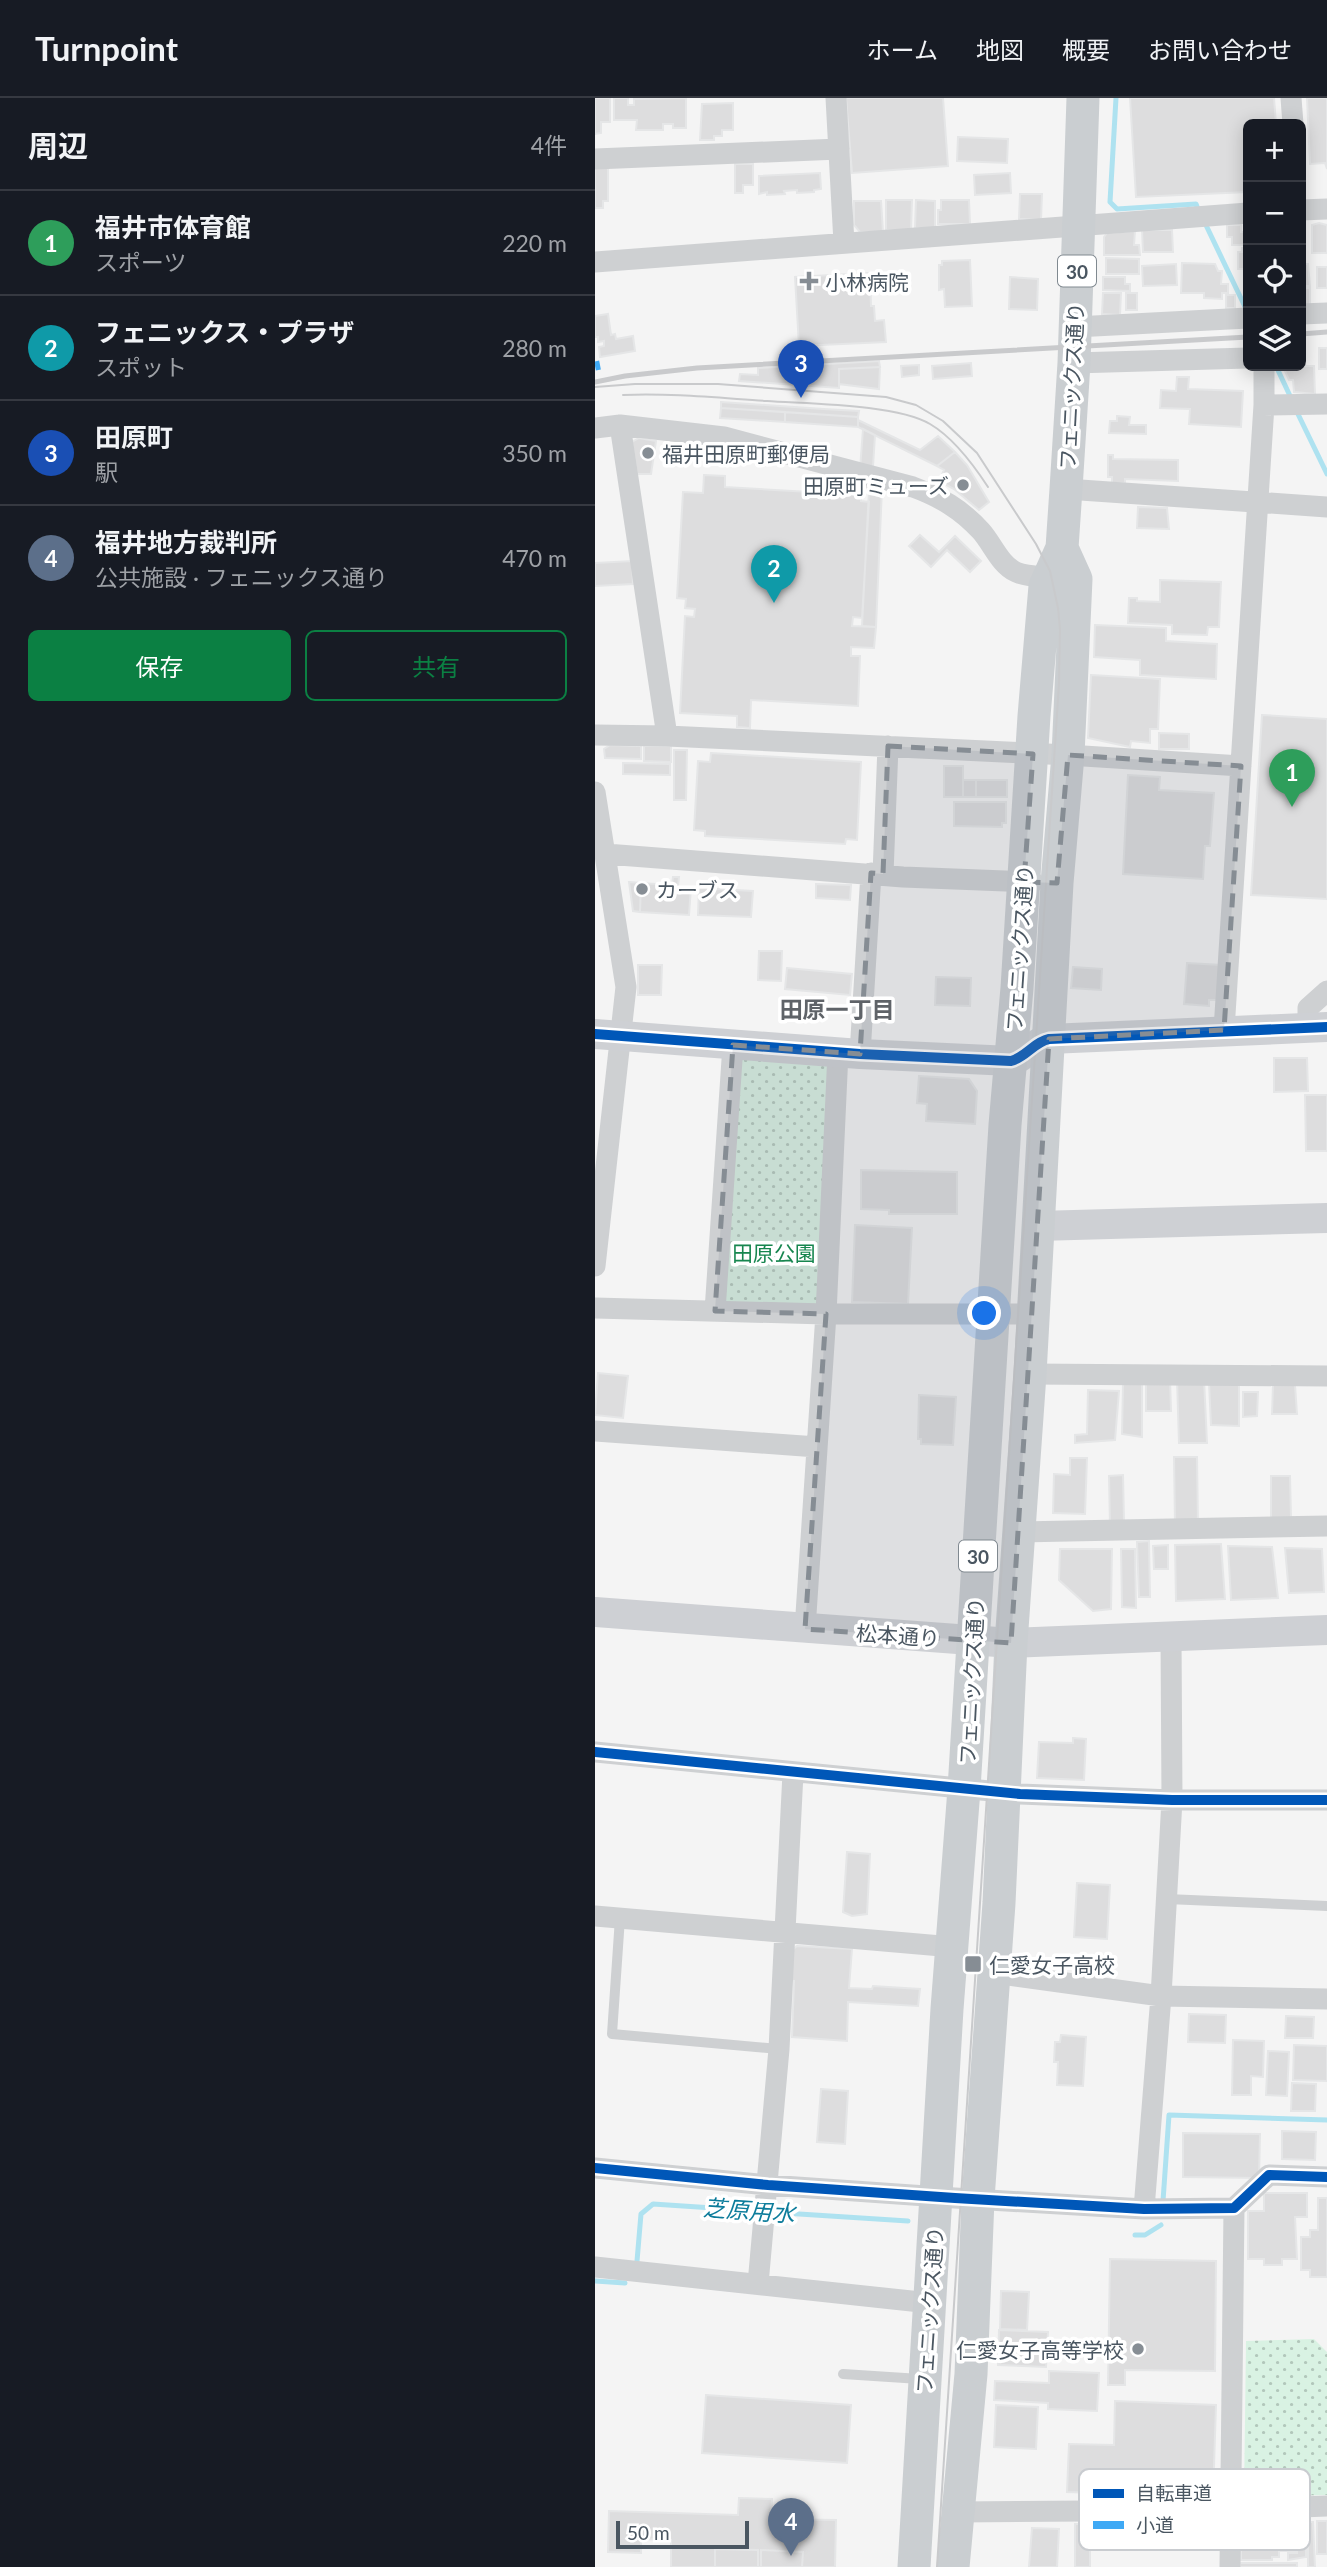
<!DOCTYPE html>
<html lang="ja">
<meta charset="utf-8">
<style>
body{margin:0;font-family:Lato,"Noto Sans JP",sans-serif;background:#20242c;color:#f1f3f6}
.controls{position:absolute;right:21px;top:21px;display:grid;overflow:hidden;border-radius:10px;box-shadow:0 4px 18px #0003}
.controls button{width:63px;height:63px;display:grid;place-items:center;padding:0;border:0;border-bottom:2px solid #363941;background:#171b24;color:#f1f3f6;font:35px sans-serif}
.scale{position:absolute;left:21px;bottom:18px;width:133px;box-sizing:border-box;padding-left:7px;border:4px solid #4a5661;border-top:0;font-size:19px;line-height:24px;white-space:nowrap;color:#4a5661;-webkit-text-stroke:5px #fff;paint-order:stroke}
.you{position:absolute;left:390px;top:1216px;width:24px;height:24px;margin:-18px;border:5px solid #fff;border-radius:50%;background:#1a73e8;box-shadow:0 0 0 10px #1a73e833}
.badge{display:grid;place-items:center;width:46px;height:46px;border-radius:50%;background:#0b8043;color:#fff;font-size:23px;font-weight:700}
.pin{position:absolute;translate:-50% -58px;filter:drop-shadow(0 2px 4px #0008)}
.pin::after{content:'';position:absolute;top:37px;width:24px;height:21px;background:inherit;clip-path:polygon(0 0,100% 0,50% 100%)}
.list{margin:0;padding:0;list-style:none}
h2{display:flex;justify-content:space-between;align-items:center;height:91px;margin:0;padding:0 28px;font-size:30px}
h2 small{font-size:23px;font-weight:400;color:#9ea1a6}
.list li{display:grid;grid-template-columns:46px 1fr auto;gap:21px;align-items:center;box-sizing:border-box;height:105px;padding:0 28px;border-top:2px solid #363941}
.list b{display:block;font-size:26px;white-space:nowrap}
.list p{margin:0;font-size:23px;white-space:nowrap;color:#9ea1a6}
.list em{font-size:23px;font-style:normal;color:#9ea1a6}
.actions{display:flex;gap:14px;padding:21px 28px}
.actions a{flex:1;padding:16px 0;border:2px solid #0b8043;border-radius:10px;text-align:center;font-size:24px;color:#0b8043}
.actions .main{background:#0b8043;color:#fff}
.icon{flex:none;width:38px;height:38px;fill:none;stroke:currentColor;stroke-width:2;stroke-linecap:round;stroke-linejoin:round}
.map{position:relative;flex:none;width:732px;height:2469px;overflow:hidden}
header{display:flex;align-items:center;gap:42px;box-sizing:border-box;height:98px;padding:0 35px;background:#171b24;border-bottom:2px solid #363941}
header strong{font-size:33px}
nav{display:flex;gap:38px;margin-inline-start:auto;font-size:24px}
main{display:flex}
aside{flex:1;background:#171b24}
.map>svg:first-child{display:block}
</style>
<header>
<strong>Turnpoint</strong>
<nav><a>ホーム</a><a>地図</a><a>概要</a><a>お問い合わせ</a></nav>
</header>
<main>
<aside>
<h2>周辺<small>4件</small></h2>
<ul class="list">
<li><span class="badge" style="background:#2e9e5b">1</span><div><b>福井市体育館</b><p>スポーツ</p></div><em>220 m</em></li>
<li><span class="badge" style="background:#0f9aa8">2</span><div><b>フェニックス・プラザ</b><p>スポット</p></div><em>280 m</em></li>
<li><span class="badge" style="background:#1a4fb4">3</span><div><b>田原町</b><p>駅</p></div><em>350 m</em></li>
<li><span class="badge" style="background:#5c6f8a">4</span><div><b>福井地方裁判所</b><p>公共施設 · フェニックス通り</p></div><em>470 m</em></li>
</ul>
<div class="actions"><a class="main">保存</a><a>共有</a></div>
</aside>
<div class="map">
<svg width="732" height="2469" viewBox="0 0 732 2469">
<defs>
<pattern id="park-dots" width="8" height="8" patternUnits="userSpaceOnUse" patternTransform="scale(1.75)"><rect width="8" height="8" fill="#d9f2e3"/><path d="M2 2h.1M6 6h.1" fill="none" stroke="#b2c7bb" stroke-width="1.8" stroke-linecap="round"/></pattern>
</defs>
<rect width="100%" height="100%" fill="#f4f4f4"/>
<!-- park -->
<path fill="url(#park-dots)" d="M146 958 236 964 225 1211 125 1208Z
M719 2241 732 2254V2397L649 2399 651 2243Z"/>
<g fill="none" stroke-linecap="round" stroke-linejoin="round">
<!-- stream -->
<path stroke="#aee2f0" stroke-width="5" d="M521 0 515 104 522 111 601 106 604 114
M609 123 653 215
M681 268 696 300
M701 312 732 376
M568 2103 574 2017 732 2022
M173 2114 313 2123
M540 2137H550L566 2127
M42 2163 46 2116 58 2106 163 2113
M0 2183 30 2185"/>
</g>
<!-- building -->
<path fill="#ddddde" stroke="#e5e6e7" stroke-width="2" d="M0 0H15V24H6V35L0 36Z
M19 0H33V7H39V1L91 0V30H78V26H68V32H41L42 22H19Z
M251 0H348L353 68 257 75Z
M535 0H679L681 26H653V94L541 99Z
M712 0H732V71L730 65 715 66Z
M138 5V32H127V38H119V42H105L107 6Z
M363 39 413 41 412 65 362 63Z
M140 66H158V87H148V95H140Z
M0 70H13V103H8V110H0Z
M225 75 226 91 219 92V94L202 95V92L189 93 190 96 172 97V94L164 96V78Z
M415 75 416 95 380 97 379 77Z
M425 96H447L446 122 424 121Z
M291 102H317L316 133 291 132Z
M321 102 340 103V131L320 130Z
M346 102H374L375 126H343V112H346Z
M259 103H286L288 134H265L259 127Z
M724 125 732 127V155H717V127Z
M632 127H646V134H653V147H637V139H632Z
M547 132H577L578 154H548Z
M540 133 539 147H544L545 157H509V139L512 135Z
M647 150H653V171H643V154H647Z
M511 160 544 161V176H511Z
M375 162 377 208 350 209 349 191 344 192V167H347V163Z
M587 165 620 166 623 173H627L626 186H633V195H627V201L609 200V195H586Z
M581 166 582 187 548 188 547 168Z
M706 166H713L715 188H706Z
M722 169H732V190H722Z
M275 175 276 208H279L280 223 289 222 291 244 204 248 200 179Z
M415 179 443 181 442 212 414 211Z
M508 179H530V186H535V193L508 192Z
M706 190H715V207H706Z
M508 195H526L525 217 507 216Z
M531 195H542V212H531Z
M631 197H640V210H631Z
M13 216 16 237 20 236 21 241 38 238 40 253 5 259 4 249 9 248V243L3 244V239H0V218Z
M724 250H732V271H724Z
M284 263 285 269 244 271V290L144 283 145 276 163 277V270Z
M376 265 377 278 338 281 337 268Z
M324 267V277L307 279 306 268Z
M695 268H719L720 296 699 294 698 282H694L689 271H695Z
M285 269 284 291 244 286V271Z
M582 279H594L593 291 648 293 646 329 594 326 595 311 565 310 566 292 581 293Z
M126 304 229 311 264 313 263 319 126 310Z
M126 310 190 314V324L125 320Z
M190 314 263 319V329L190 324Z
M522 318 535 319 534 327H551V336L514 335 515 323H522Z
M263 322 325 352 343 338 360 354 342 368 263 329Z
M268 331 280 337 277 384 287 390 281 529 267 528 274 393 264 385Z
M44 340 61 343 56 376H42L37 344Z
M360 354 372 367 394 404 384 412 359 391 344 383 349 372 342 368Z
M513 357H518V361L583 362V383L530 381V385H517V379H513Z
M109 377 130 378V389L266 397V403L274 404 267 520 258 519 257 528 281 529 279 550 256 549V558H265L263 608 156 602 155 630 142 629V618L85 615 90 518 99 519 100 511 90 510 91 501 82 500 88 394 108 395Z
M543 409 572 410 574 431 542 430Z
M325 437 344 454 360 438 386 463 375 474 352 452 336 469 314 448Z
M37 463 38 486 0 488V465Z
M565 482 626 484 624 529H613L612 537 577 536V527L533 525 534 500H542V503L565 504Z
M500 527 571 530V543L622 546 621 581 545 577V562L499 559Z
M496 577 565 581 563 631H555V645L536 643 535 649 493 640Z
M667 617 732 621V801L656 797Z
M564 635 594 636V651H564Z
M15 647 46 648V661L10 660 9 651Z
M49 648H76V664L49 663Z
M79 652H92L91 702H79Z
M116 655 266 664 262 742 251 741 250 746 110 738V733L99 732 103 663 115 664Z
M28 665 75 666V677L28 676Z
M349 668H368V699H349Z
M533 677 565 679 564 692 619 695 615 748H610L608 781 528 776Z
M368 682H381V699H368Z
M381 682H412V699H381Z
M359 704H411V725H407V729L359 728Z
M78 779H84L83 789H96L94 817 45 814 46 785 77 787Z
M34 784 46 785 45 814 38 813Z
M221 786 256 787 255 802 221 800Z
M104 790 158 793 156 819 103 817Z
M164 853H187L186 883 163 882Z
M592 865 627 867 625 902H614V908L589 906Z
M43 867H67L66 897H43Z
M478 869 507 871 506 892 476 890Z
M192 870 257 876 255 897 190 891Z
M341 879 376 880 375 908 340 907Z
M679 960H712L713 993 679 994Z
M324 978 374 981 382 993 380 1026 331 1023 332 1006 322 1005Z
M710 997H732V1053H711Z
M266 1072 362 1074V1116H294V1112L266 1111Z
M260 1127 317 1130 313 1206 257 1204Z
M3 1275 33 1278 28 1320 0 1317Z
M551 1280H575L576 1313H551Z
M582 1281H609L612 1345H584Z
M644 1284V1328L616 1327 614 1285Z
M547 1285V1339L527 1336 528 1286Z
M678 1287H700L702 1316H677Z
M493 1292 524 1293 520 1342 480 1345V1337L492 1336Z
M648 1294H663L662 1318 648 1319Z
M324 1297 361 1299 358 1347 326 1346V1341H323Z
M579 1359H602L603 1426H580Z
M475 1360H492L490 1416 458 1415 459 1376 475 1377Z
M528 1377 529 1424 515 1428 514 1378Z
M676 1378H695L696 1420H676Z
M554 1443 555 1499H544L542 1444Z
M626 1446 630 1501 581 1503 580 1447Z
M573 1447V1471H559L558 1448Z
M633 1448 677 1449 683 1500 636 1502Z
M690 1450 727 1451 729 1494 694 1495Z
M465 1451H517L516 1511 498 1513 464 1482Z
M526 1451H540L541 1510 527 1509Z
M478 1640 491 1641 489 1682 442 1680 444 1644 478 1645Z
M252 1754 275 1756 272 1816 257 1818 248 1814Z
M482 1785 515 1787 512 1841 479 1839Z
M202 1848 257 1851 254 1890 277 1891 278 1888 325 1891 323 1908 253 1904 252 1943 197 1939 199 1883H195L197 1852Z
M594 1916 631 1917 630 1945 593 1944Z
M691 1918 719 1919 718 1940H690Z
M466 1937 491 1939 488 1988 462 1987 463 1964H459L460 1944H465Z
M638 1942 669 1943 668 1979 656 1978V1997H637Z
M699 1947 732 1948V1983L698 1982Z
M673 1953 694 1954 692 1998 671 1997Z
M697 1985 721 1986 720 2013H696Z
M226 1991 253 1993 250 2046 222 2044Z
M687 2033 721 2034 720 2062 687 2061Z
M588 2035 665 2036 664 2080 588 2079Z
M669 2095H712V2119H700L702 2161H687V2167H669V2161H653V2113H669Z
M723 2100H732V2179H715V2172H706V2139H715V2132H723Z
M515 2161 621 2163 620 2273 530 2272V2287H513Z
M406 2193 434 2194 432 2232 405 2231Z
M404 2232 453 2234 451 2269 403 2267Z
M454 2273 504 2275 502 2313 453 2311V2305L399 2302 400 2283 454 2285Z
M111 2297 256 2307 252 2365 107 2355Z
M520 2303 621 2307 618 2399 472 2394 474 2346 519 2347Z
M401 2307 443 2309 441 2351 399 2349Z
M144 2400 177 2401 176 2421 241 2422 240 2469H76V2442L46 2441V2455L13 2454 14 2413 143 2417Z
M722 2423H732V2456H722Z
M713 2424H718L720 2469H713Z
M679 2425H700V2453H685V2440H679Z
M702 2425H711V2459L693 2462V2455H702Z
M480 2426H495V2469H480Z
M655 2427H677V2443H684V2459H677V2462H646V2435Z
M437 2430 464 2431 462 2469H434Z
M120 2451 163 2452V2469H120Z
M166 2452 208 2454 207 2469H166Z
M645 2465H702V2469H645Z"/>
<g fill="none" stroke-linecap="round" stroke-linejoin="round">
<!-- lane -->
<path stroke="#ced0d2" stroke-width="10" d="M572 1801 732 1808
M25 1820 17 1936 184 1951
M248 2276 325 2281"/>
<!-- street -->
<path stroke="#ced0d2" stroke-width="21" d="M241 0 249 145
M696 0 698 26
M0 61 244 51
M706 112 732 111
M0 164 653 115
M706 216 732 215
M480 229 653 220
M479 265 653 260
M669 307 732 306
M25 327 72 638
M0 330 25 327 129 339 318 389C345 399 366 411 386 433 397 445 405 467 421 474 434 480 449 477 464 479
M471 391 732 409
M0 637 72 638 473 657 646 668
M0 694 31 889 0 1168
M11 756 308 779 438 784
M288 776 293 648
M713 929V910L732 893
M629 932 669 307V268
M265 956 276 775
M0 1210 231 1216H438
M120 1213 138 947
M435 1276 732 1278
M0 1333 222 1349
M424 1434 732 1428
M210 1531 231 1216 243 954
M0 1654 425 1696 577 1702H732
M0 1818 358 1849
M399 1875 566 1898 732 1901
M0 2070 173 2087 360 2100 549 2111 639 2110 674 2077 732 2079
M549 2111 566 1898 577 1702 576 1538
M0 2169 335 2205
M163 2186 184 1951 198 1675
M362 2414 635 2412 732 2408
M635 2469 639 2110"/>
<!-- secondary -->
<path stroke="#ced0d4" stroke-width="30" d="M0 936 265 956 416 963C431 959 439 944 454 941L732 929
M443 1128 732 1120
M0 1514 416 1545 732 1532"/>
<!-- primary -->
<path stroke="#caced1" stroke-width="33" d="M319 2469 352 1911 369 1691 410 1027 422 890 439 618 450 488 467 450 471 391 479 265 488 0
M358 2469 376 2276 383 2101 404 1805 416 1545 435 1276 462 785 473 657 481 481 467 450"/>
<!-- tram -->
<path stroke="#c9cacc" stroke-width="2" d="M0 289 40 286H123L291 299 321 307 348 323 382 355 441 446 455 473 463 510 465 531 464 585 342 2469
M28 297C76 295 125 300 172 303 213 306 301 306 335 326 359 340 378 366 393 389"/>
<!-- rail -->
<path stroke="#c9cacc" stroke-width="5" d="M706 236 732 234
M0 284 30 278 102 270 653 239"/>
<!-- quiet -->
<path stroke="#3fa9f5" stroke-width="9" stroke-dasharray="18 9" stroke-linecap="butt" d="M0 268 5 267"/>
<!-- cycleway casing -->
<g stroke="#fff" stroke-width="15">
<path id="cycleway" d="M0 936 265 956 416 963C431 959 439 944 454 941L732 929
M0 1654 425 1696 577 1702H732
M0 2070 173 2087 360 2100 549 2111 639 2110 674 2077 732 2079"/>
</g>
<!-- cycleway -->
<use href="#cycleway" stroke="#0057b8" stroke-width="10"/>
</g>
<!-- marked area -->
<path fill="#868d94" fill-opacity="0.2" stroke="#868d94" stroke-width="5" stroke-dasharray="14 9" stroke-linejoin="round" d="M293 648 438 656 429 784 462 785 473 657 646 668 629 932 454 941 416 1545 210 1531 231 1216 120 1213 138 947 265 956 276 775 288 776Z"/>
<!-- markers -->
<g fill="#868d94" stroke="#fff" stroke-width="2.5">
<path d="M210.5 172.5h7v7h7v7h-7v7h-7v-7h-7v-7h7z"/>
<circle cx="53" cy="355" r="7"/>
<circle cx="368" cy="387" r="7"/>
<circle cx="47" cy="791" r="7"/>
<rect x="369" y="1857" width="18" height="18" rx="3.5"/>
<circle cx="543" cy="2251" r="7"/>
</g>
<g text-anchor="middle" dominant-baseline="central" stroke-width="7" stroke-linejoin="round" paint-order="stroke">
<!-- shield labels -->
<g fill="#fff" stroke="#808990" stroke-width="2">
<rect x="463" y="157.5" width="38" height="31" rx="5"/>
<rect x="364" y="1442.5" width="38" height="31" rx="5"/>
</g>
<g font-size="19" font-weight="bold" fill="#4a5661">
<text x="482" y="173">30</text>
<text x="383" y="1458">30</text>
</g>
<!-- poi labels -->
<g font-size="21" fill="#4a5661" stroke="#fff" text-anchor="start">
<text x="230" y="183">小林病院</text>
<text x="67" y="355">福井田原町郵便局</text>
<text x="354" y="387" text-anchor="end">田原町ミューズ</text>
<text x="61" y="791">カーブス</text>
<text x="394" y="1866">仁愛女子高校</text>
<text x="529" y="2251" text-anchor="end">仁愛女子高等学校</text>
</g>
<!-- street labels -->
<g font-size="21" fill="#4a5661" stroke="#fff">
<text transform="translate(476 288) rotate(-87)">フェニックス通り</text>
<text transform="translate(424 850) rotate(-86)">フェニックス通り</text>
<text transform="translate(303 1537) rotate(4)">松本通り</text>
<text transform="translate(376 1583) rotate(-87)">フェニックス通り</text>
<text transform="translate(334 2212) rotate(-86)">フェニックス通り</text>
</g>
<!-- park labels -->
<g font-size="21" fill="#17864f" stroke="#fff">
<text x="179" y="1154">田原公園</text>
</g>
<!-- neighbourhood labels -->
<g font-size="23" font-weight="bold" fill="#5f6368" stroke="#fff">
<text x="242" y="911">田原一丁目</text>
</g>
<!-- water labels -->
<g font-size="23" font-style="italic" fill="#0c7c9b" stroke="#fff">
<text transform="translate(154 2112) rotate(4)">芝原用水</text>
</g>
</g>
<!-- legend -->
<rect x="484" y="2371" width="231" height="81" rx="10" fill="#fff" stroke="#c9ccd0" stroke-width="2"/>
<rect x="498" y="2391" width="31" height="9" fill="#0057b8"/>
<rect x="498" y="2423" width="31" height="8" fill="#3fa9f5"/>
<g font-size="19" fill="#4a5661">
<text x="541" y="2402">自転車道</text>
<text x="541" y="2434">小道</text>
</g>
</svg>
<div class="controls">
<button>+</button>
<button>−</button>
<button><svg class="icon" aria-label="locate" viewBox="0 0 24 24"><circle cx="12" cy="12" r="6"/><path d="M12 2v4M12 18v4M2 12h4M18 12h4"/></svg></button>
<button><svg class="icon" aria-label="layers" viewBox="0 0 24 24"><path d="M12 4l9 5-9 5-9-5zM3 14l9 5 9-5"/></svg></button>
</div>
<div class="scale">50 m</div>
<div class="you"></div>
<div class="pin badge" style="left:697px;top:709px;background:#2e9e5b">1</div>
<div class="pin badge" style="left:179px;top:505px;background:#0f9aa8">2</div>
<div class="pin badge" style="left:206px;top:300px;background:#1a4fb4">3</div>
<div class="pin badge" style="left:196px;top:2458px;background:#5c6f8a">4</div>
</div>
</main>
